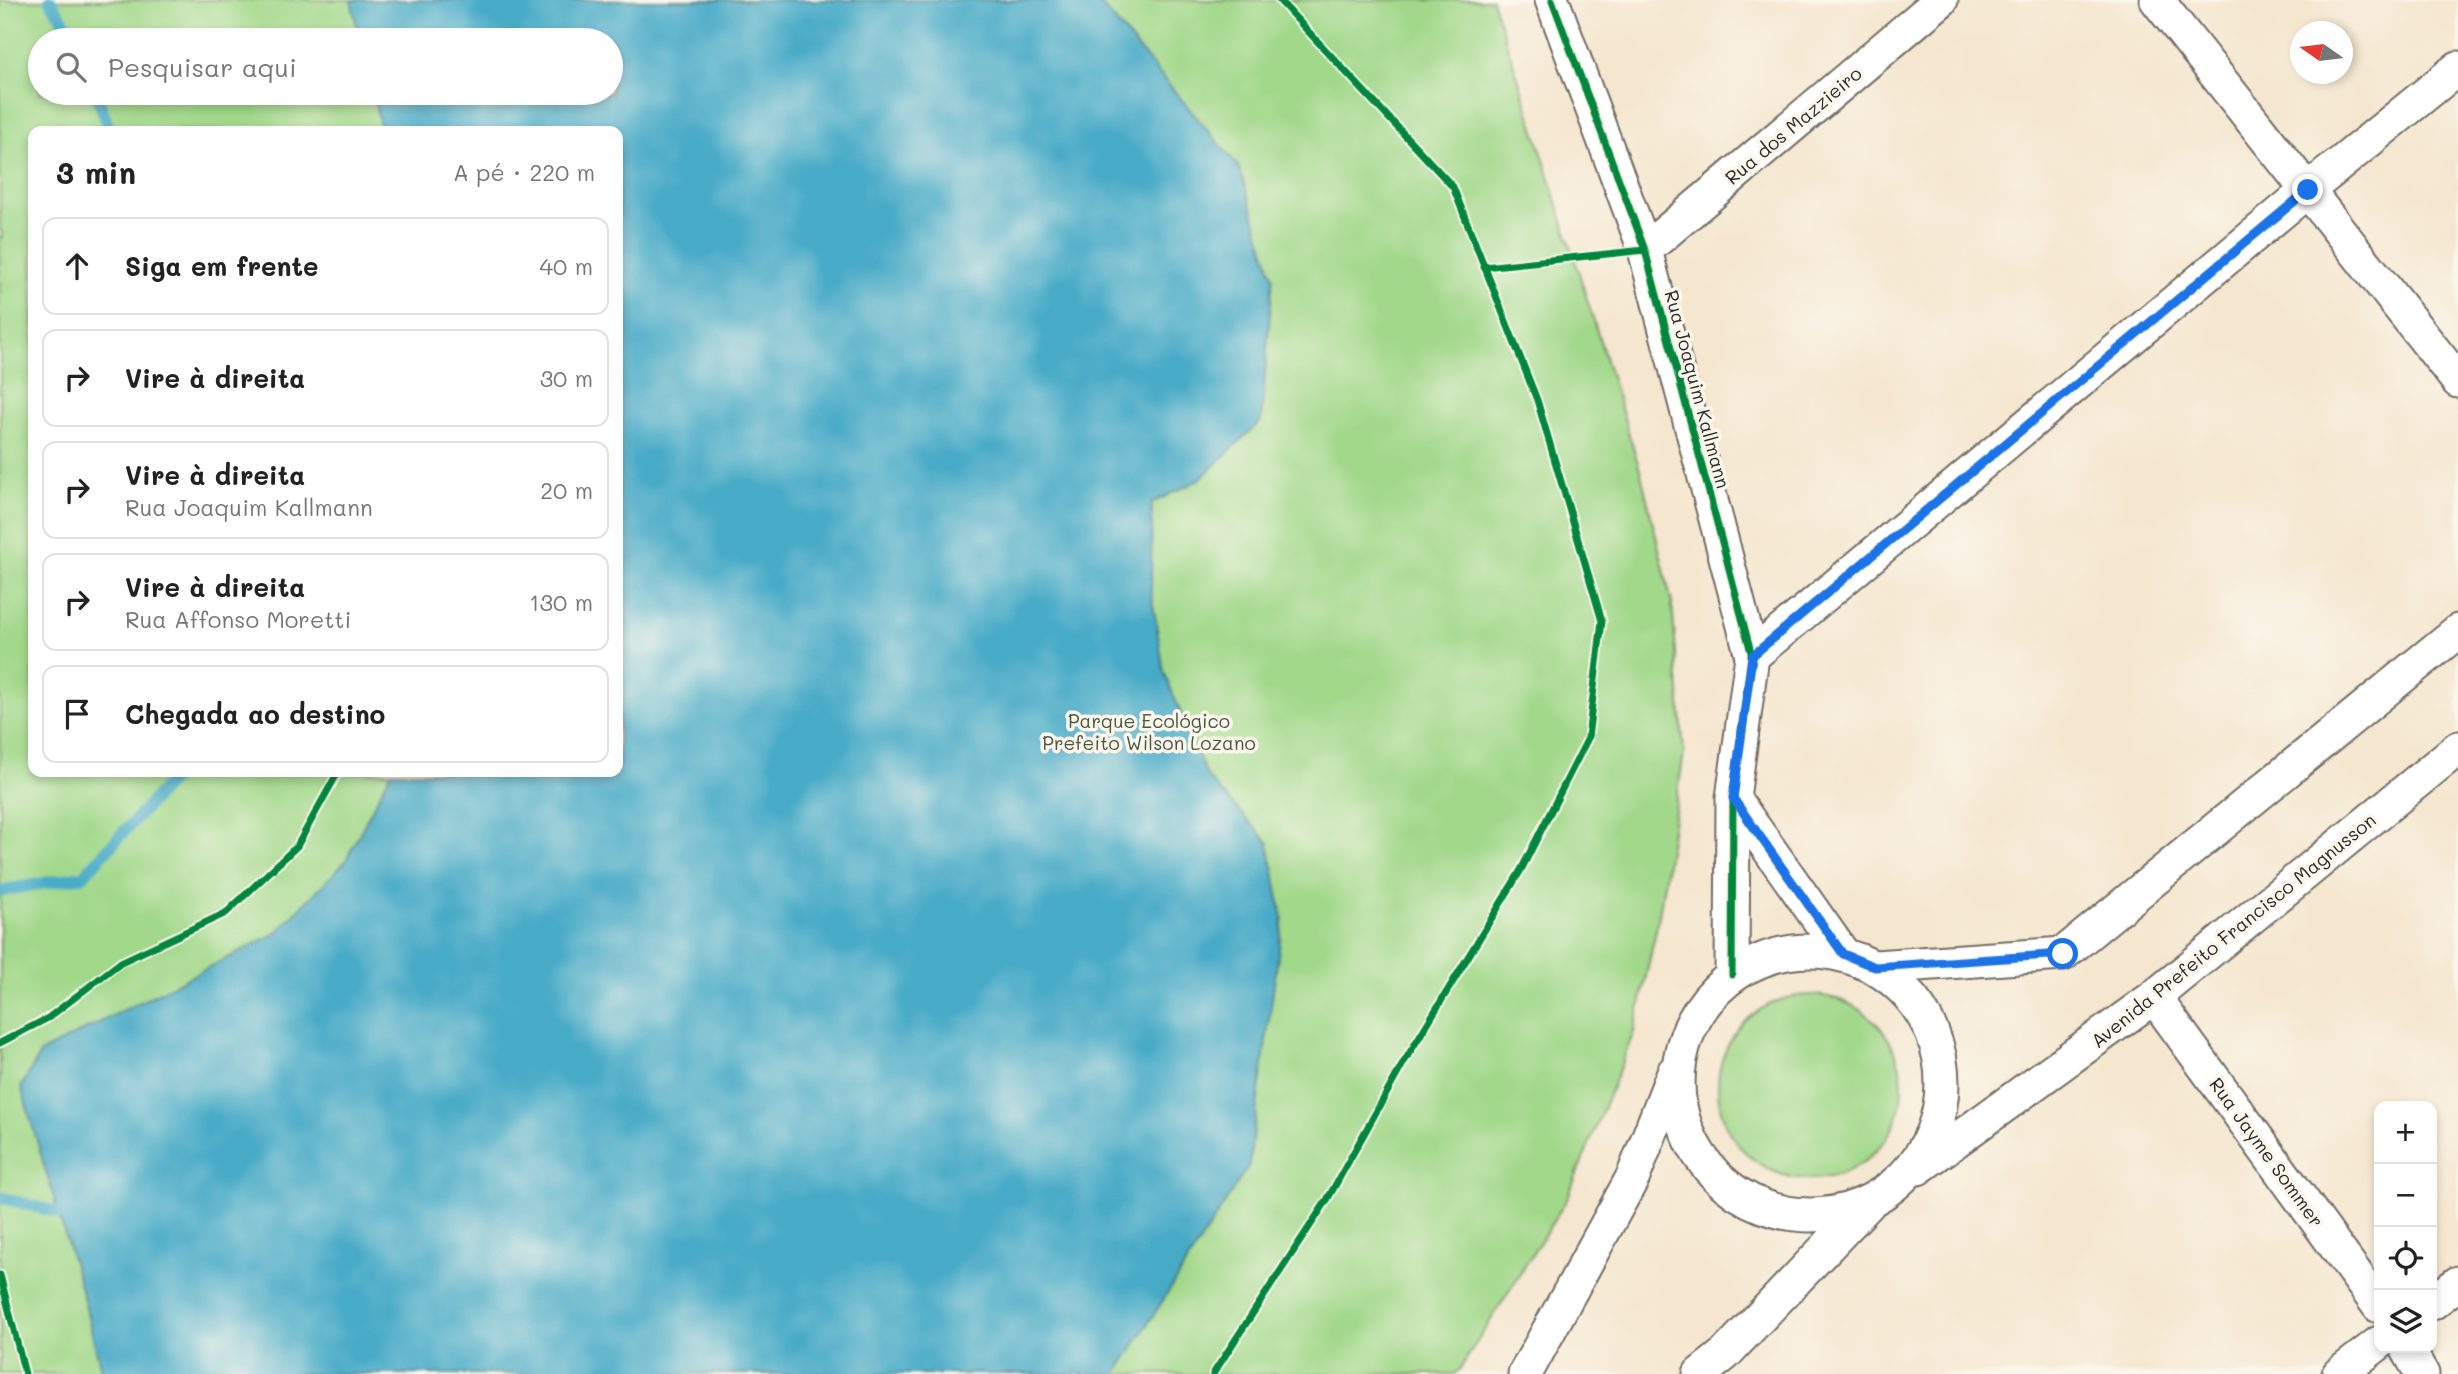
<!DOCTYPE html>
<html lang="pt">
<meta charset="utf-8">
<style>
body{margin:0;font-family:Mali,sans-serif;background:#f2f2f2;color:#222}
.controls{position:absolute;right:21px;bottom:21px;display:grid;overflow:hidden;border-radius:14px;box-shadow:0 4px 10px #0003}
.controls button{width:63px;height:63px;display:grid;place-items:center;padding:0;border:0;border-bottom:2px solid #e0e0e0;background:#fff;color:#222;font:35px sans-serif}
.compass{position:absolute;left:2290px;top:21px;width:63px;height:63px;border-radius:50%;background:#fff;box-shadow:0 4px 10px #0003;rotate:284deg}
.stop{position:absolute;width:21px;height:21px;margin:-16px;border:5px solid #1a73e8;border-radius:50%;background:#fff}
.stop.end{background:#1a73e8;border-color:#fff;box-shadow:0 2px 7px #0008}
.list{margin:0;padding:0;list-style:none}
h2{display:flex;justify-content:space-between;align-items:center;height:91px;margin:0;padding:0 28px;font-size:30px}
h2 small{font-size:23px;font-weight:400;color:#767676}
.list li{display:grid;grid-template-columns:46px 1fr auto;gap:21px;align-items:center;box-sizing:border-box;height:98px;margin:0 14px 14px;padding:0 14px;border:2px solid #e0e0e0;border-radius:14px}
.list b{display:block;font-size:26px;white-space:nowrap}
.list p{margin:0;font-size:23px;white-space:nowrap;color:#767676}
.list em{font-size:23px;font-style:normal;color:#767676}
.icon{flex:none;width:38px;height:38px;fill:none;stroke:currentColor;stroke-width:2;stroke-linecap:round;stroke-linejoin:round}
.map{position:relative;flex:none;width:2458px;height:1374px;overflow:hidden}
.search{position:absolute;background:#fff;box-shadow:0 4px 10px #0003;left:28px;top:28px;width:595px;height:77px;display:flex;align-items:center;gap:18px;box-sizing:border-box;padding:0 24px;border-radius:38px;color:#767676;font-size:26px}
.panel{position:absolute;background:#fff;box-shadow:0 4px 10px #0003;left:28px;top:126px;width:595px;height:651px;border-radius:14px}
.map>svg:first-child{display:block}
</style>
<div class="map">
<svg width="2458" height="1374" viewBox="0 0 2458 1374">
<rect width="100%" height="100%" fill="#fbf7ec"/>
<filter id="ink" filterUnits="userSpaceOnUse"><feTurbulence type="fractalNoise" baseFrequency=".0143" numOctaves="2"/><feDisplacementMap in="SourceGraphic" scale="14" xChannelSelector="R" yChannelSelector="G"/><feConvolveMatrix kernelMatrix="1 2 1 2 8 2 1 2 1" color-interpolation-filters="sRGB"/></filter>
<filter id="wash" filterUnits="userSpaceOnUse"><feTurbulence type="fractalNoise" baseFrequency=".00686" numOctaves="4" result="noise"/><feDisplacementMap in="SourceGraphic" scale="28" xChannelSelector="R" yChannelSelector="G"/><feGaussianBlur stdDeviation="1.57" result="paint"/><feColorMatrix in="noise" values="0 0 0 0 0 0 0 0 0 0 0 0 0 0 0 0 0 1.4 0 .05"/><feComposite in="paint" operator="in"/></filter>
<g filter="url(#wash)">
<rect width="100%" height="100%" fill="#f5e6cf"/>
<!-- green -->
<path fill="#a1d88a" stroke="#66825a" stroke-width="2" fill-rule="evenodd" d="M0 0H1492L1526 102 1640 470 1672 603 1684 752 1659 916 1634 1032 1567 1199 1460 1369 1454 1374H0V237L3 236 0 229ZM40 40H611V93H40ZM33 131H618V772H33Z
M1718 1087a92 92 0 1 1 184 0a92 92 0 1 1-184 0Z"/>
<!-- water -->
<path fill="#47aac7" stroke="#396a79" stroke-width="2" d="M351 0H1097L1239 167 1273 277 1261 421 1199 480 1152 503 1151 591 1164 672 1207 777 1268 842 1283 919 1249 1165 1116 1374H102L84 1300 21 1087 41 1052 275 934 345 862 391 772H618V131H381L373 93H611V40H360Z"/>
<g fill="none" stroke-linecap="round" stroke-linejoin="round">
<!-- stream -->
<path stroke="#47aac7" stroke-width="12" d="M50 0 76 40
M96 93 110 131
M0 891 83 876 179 772
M0 1197 59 1213 74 1214"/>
</g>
</g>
<g filter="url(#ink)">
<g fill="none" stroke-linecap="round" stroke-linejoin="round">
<!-- minor casing -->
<g stroke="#726c64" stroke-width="37">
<path id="minor" d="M1552 0 1645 250 1752 656 1733 798 1732 975
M2157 0 2458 381
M1645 250 1941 0
M1752 656 2308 190 2458 68
M1733 798 1843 954
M1678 1083a132 132 0 1 1 264 0a132 132 0 1 1-264 0Z
M1875 967 2063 954 2458 631
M2154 997 2379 1306
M1918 1168 2154 997 2458 748
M2432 1303 2458 1283
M2407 1348 2422 1374
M1525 1374 1633 1177 1674 1072
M1700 1374 1725 1354 1868 1204
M2339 1374 2379 1343"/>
</g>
<!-- minor -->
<use href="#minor" stroke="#fff" stroke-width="33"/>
<!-- cycleway casing -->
<g stroke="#fbf7ec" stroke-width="11">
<path id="cycleway" d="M1552 0 1645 250 1752 656 1733 798 1732 975
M1484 267 1645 250
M0 1043 48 1018 121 962 226 913 297 846 338 772
M0 1275 25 1374
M1213 1374 1327 1200 1404 1062 1521 870 1588 738 1602 621 1537 400 1453 187 1279 0"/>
</g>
<!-- cycleway -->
<use href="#cycleway" stroke="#00873e" stroke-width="7"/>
</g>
</g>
<g fill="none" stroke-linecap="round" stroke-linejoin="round" filter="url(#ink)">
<!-- route -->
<path stroke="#1a73e8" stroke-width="9" d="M2063 954 1875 967 1843 954 1733 798 1752 656 2308 190"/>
</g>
<g text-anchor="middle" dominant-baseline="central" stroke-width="7" stroke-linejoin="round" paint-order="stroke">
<!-- street labels -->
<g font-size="19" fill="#2b2b2b" stroke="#fbf7ec">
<text transform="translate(1793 125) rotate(-40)">Rua dos Mazzieiro</text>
<text transform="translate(1698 389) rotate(75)">Rua Joaquim Kallmann</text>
<text transform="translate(2233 930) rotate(-39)">Avenida Prefeito Francisco Magnusson</text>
<text transform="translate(2267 1152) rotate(54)">Rua Jayme Sommer</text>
</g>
<!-- park labels -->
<g font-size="19" fill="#485643" stroke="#fbf7ec">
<text x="1149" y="720">Parque Ecológico<tspan x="1149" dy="22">Prefeito Wilson Lozano</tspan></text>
</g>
</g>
</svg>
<div class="controls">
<button>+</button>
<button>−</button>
<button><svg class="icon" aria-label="locate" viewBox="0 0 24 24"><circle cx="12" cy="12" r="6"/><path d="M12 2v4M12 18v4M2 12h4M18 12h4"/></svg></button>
<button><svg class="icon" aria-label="layers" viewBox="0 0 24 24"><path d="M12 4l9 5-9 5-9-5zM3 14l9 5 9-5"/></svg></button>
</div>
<svg class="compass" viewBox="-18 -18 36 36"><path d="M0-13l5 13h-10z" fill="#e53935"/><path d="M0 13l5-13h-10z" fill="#767676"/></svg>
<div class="stop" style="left:2063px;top:954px"></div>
<div class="stop end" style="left:2308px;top:190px"></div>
<div class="search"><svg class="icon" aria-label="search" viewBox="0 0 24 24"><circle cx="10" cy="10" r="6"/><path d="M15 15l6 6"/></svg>Pesquisar aqui</div>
<section class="panel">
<h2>3 min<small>A pé · 220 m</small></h2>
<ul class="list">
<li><svg class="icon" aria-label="ahead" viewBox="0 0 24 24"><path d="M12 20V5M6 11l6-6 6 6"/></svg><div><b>Siga em frente</b></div><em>40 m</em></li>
<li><svg class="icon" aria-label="right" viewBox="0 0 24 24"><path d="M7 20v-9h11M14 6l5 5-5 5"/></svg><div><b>Vire à direita</b></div><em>30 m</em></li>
<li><svg class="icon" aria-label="right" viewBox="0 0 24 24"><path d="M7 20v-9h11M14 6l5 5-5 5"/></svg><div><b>Vire à direita</b><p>Rua Joaquim Kallmann</p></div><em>20 m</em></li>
<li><svg class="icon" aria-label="right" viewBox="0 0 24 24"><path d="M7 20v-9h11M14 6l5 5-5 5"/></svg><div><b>Vire à direita</b><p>Rua Affonso Moretti</p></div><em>130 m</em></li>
<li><svg class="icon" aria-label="arrive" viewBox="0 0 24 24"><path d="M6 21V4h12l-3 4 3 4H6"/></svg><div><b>Chegada ao destino</b></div></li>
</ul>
</section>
</div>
